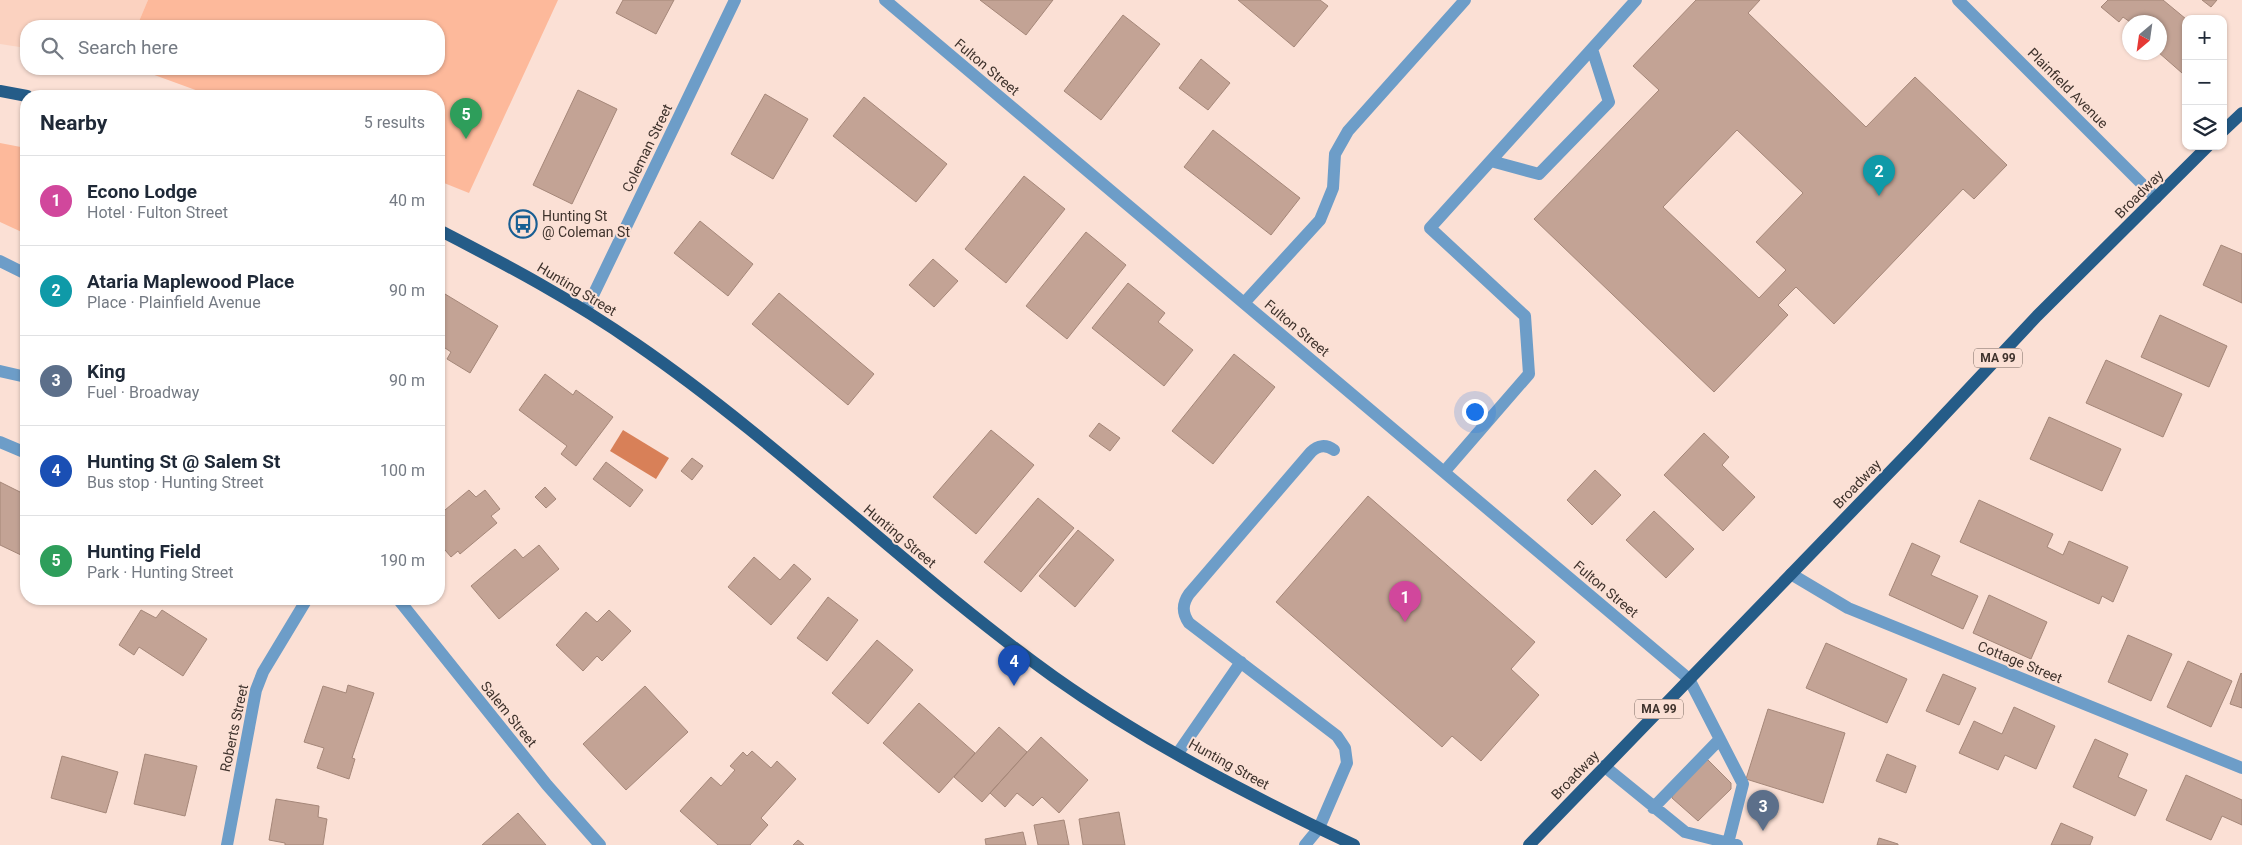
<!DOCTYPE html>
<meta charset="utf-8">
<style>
body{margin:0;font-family:Roboto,sans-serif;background:#f6f6f7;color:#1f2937}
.controls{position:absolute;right:15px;top:15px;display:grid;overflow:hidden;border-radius:10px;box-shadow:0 1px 4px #0004}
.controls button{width:45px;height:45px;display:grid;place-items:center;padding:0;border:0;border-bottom:1px solid #e0e1e3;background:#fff;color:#1f2937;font:25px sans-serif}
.compass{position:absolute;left:2122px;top:15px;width:45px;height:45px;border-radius:50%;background:#fff;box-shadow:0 1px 4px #0004;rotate:209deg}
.you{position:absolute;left:1474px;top:411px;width:18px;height:18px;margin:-12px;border:4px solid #fff;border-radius:50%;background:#1a73e8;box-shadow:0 0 0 8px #1a73e833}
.badge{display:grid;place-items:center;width:32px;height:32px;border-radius:50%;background:#185e93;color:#fff;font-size:16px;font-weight:700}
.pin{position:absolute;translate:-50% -41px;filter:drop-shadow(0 1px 2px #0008)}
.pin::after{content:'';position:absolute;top:26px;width:18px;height:15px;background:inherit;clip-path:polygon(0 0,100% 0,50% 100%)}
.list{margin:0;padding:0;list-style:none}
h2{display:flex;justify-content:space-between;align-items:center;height:65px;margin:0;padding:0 20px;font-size:21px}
h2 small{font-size:16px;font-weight:400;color:#747a83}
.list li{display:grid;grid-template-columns:32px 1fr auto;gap:15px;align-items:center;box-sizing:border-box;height:90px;padding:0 20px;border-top:1px solid #e0e1e3}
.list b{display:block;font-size:19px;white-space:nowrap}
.list p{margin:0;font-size:16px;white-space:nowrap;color:#747a83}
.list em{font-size:16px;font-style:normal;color:#747a83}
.icon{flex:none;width:28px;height:28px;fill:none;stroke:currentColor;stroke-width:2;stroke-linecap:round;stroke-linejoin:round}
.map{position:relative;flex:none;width:2242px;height:845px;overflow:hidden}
.search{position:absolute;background:#fff;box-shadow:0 1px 4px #0004;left:20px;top:20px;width:425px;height:55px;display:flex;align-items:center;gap:12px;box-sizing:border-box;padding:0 18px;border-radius:20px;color:#747a83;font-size:19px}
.panel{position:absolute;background:#fff;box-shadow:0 1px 4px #0004;left:20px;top:90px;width:425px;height:515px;border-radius:20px}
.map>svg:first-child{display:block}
</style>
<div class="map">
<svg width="2242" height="845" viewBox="0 0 2242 845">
<rect width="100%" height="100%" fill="#fbe0d5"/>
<!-- built -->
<path fill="#fbd2c0" d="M0 0H148L137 26H26V48L0 44Z"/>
<!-- green -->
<path fill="#fdb99b" d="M148 0H558L469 193 439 181V96H212L138 69H439V26H137Z
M0 143 26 148V234L0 222Z"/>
<!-- water -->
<path fill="#d88058" d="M623 430 669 458 656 479 610 451Z"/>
<!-- building -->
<path fill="#c3a395" stroke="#a58779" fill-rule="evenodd" d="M623 0H674L656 34 616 13Z
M980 0H1053L1026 35Z
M1238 0H1320L1328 6 1294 47Z
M1696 0H1760L1748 13 1866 127 1915 77 2007 165 1974 199 1963 189 1834 324 1796 287 1778 305 1788 315 1714 392 1534 219 1659 90 1633 66ZM1737 130 1803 193 1756 242 1786 270 1759 298 1663 207Z
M2108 0H2163L2186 19V70L2182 73 2158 52 2160 22H2130L2123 17 2119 22 2101 7Z
M2202 0H2217L2211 7Z
M1123 15 1160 44 1101 120 1064 91Z
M2143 52H2154L2150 58Z
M1201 59 1230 83 1208 110 1179 88Z
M578 90 617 109 572 204 533 185Z
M765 94 808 119 773 179 731 154Z
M864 97 947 164 916 202 833 136Z
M1213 130 1300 198 1271 235 1184 167Z
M1024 176 1065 209 1006 283 965 249Z
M700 221 753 264 728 296 674 253Z
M1086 232 1126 265 1067 339 1026 306Z
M2221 245 2242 254V303L2203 285Z
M933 259 958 281 934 307 909 285Z
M1128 283 1165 313 1158 322 1193 350 1164 386 1092 328Z
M779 293 874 374 848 405 752 324Z
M445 294 498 326 470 373 447 359 451 352 439 344V305Z
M2160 315 2227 346 2209 387 2141 357Z
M1234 354 1275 387 1213 464 1172 431Z
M2106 360 2182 394 2163 437 2086 403Z
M545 374 573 395 576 390 613 417 576 466 561 454 567 446 519 410Z
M2049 417 2121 449 2102 491 2030 459Z
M1099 423 1120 438 1110 451 1089 436Z
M991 430 1034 465 976 534 933 497Z
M1704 433 1729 457 1722 465 1755 497 1723 531 1664 475Z
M692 458 703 466 692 480 681 471Z
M606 462 643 490 630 507 593 479Z
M1595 470 1621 495 1592 525 1567 500Z
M0 482 26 495V548H25L21 555 0 545Z
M545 487 556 499 546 508 535 497Z
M469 490 476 497 485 490 500 509 491 516 497 523 460 554 458 551 451 557 439 543V515Z
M1368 496 1535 642 1511 669 1539 695 1481 761 1452 736 1442 747 1276 602Z
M1038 498 1074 528 1021 592 984 562Z
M1979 500 2053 534 2047 547 2063 555 2069 541 2128 567 2113 602 2102 596 2099 604 1960 542Z
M1654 511 1694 549 1666 578 1626 540Z
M1078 530 1114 560 1075 607 1039 576Z
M1912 543 1940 556 1931 575 1978 596 1963 629 1889 595Z
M539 545 559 569 499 619 471 586 515 549 523 558Z
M754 557 780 580 794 564 811 579 771 625 728 587Z
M1989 595 2047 622 2031 659 1973 633Z
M828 597 858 620 827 661 797 638Z
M141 610 156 618 162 610 207 639 183 676 139 647 134 655 119 645Z
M609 610 631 631 602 661 597 656 583 671 556 645 586 612 597 622Z
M2128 635 2172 654 2151 701 2108 682Z
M877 640 913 670 868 724 832 693Z
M1826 643 1907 679 1887 723 1806 688Z
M2188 661 2232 681 2211 727 2167 707Z
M2241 673 2242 674V708L2230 704Z
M1943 674 1976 688 1959 725 1926 711Z
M348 685 374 693 352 758 355 759 349 779 317 768 324 748 304 742 323 686 346 693Z
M645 686 688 732 626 790 583 744Z
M919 703 975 753 939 793 883 743Z
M2014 707 2055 726 2036 769 2005 755 1998 770 1959 753 1974 721 2002 734Z
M1768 709 1845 733 1823 803 1746 779Z
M999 727 1027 752 982 802 954 777Z
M1041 737 1088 780 1059 813 1042 797 1033 806 1017 793 1005 807 990 793Z
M2095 739 2128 754 2118 777 2147 790 2135 816 2073 787Z
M752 751 771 768 777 761 796 779 761 818 768 825 750 845H718L680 811 711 777 721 786 735 770 730 766 743 752 747 756Z
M145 754 197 766 185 816 134 804Z
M1887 754 1916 766 1906 793 1876 781Z
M62 756 118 772 106 813 51 798Z
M1705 760H1708L1731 783V789L1698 821 1672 798V793Z
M2186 775 2242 800V825L2222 816 2211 840 2166 820Z
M276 799 319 806 318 817 327 819 323 845H285V843L269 840Z
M1119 812 1125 845H1083L1079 819Z
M518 813 546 845H482Z
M1064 820 1069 845H1038L1034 825Z
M2061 823 2093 837 2090 845H2051Z
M1023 832 1026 845H986L985 839Z
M1879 838 1898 844V845H1877Z
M798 840 804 845H793Z"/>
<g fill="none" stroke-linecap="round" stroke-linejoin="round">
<!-- minor -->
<path stroke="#6d9dc8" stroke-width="12" d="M885 0 1689 679 1743 784 1728 843
M1958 0 2156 198
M1491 161 1539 174 1609 102 1592 49
M0 261 26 274
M1244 303 1320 220 1333 188 1335 154 1348 131 1465 0
M586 310 735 0
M0 371 26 377
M0 442 26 453
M1444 472 1529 374 1525 316 1430 228 1636 0
M1791 574 1848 608 2242 768
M398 599 547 785 600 845
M1178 753 1241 662
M1604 766 1685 832 1737 845
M1653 808 1720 739
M227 845 256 690 263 672 307 599
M1305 845 1319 828 1347 763 1345 748 1337 736 1189 623C1182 613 1182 604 1189 594L1311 452C1318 445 1326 444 1334 450"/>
<!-- major -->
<path stroke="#255c88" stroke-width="12" d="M0 91 27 96
M2223 131 2242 113
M439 230C507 265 573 300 636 344 783 445 909 573 1054 677 1147 743 1251 796 1354 845
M1529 845 1915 446 2037 316 2208 146"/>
</g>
<!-- icons -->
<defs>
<g id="bus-ring" transform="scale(1.4375)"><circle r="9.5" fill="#fbe0d5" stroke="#185e93" stroke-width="1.5"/><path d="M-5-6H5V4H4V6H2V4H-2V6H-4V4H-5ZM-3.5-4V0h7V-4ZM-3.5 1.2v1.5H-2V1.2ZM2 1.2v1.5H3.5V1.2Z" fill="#185e93"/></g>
</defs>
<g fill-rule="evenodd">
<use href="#bus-ring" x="523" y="224"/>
</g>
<g text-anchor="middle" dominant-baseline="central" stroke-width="4" stroke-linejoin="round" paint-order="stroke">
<!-- shield labels -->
<g fill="#fbe0d5" stroke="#77675f" stroke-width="1">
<rect x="1974" y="348.5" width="48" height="19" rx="4"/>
<rect x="1635" y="699.5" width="48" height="19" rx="4"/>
</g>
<g font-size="12" font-weight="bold" fill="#3f332d">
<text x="1998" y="358">MA 99</text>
<text x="1659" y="709">MA 99</text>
</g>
<!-- street labels -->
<g font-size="14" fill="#3f332d" stroke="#fbe0d5">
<text transform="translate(987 67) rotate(40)">Fulton Street</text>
<text transform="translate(2068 88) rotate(45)">Plainfield Avenue</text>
<text transform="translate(647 148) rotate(-64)">Coleman Street</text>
<text transform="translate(2139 194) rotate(-45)">Broadway</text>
<text transform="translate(577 289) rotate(31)">Hunting Street</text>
<text transform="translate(1297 328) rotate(40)">Fulton Street</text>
<text transform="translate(1857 484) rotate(-46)">Broadway</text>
<text transform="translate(900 536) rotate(40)">Hunting Street</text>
<text transform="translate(1606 589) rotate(40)">Fulton Street</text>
<text transform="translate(2020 662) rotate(22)">Cottage Street</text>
<text transform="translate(509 714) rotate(51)">Salem Street</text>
<text transform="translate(234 728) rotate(-78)">Roberts Street</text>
<text transform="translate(1229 764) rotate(29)">Hunting Street</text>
<text transform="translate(1575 775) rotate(-46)">Broadway</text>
</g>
<!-- poi labels -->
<g font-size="14" fill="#3f332d" stroke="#fbe0d5" text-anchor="start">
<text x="542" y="216">Hunting St<tspan x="542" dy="16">@ Coleman St</tspan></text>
</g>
</g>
</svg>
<div class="controls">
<button>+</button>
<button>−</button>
<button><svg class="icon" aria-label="layers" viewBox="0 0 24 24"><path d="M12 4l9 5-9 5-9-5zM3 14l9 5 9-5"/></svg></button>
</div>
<svg class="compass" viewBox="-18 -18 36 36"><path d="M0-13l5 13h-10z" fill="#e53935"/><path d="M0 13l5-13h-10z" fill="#747a83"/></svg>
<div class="you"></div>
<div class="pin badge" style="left:1405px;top:622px;background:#d1479c">1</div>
<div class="pin badge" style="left:1879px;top:196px;background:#0f9aa8">2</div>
<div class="pin badge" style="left:1763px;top:831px;background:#5c6f8a">3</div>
<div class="pin badge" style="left:1014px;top:686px;background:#1a4fb4">4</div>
<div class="pin badge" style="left:466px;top:139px;background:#2e9e5b">5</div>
<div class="search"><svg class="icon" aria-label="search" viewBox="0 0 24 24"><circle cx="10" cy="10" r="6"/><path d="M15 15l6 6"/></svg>Search here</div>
<section class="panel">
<h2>Nearby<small>5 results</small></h2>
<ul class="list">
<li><span class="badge" style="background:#d1479c">1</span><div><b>Econo Lodge</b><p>Hotel · Fulton Street</p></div><em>40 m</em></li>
<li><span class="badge" style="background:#0f9aa8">2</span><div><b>Ataria Maplewood Place</b><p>Place · Plainfield Avenue</p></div><em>90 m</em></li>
<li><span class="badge" style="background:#5c6f8a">3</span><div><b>King</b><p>Fuel · Broadway</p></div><em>90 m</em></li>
<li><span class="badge" style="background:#1a4fb4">4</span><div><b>Hunting St @ Salem St</b><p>Bus stop · Hunting Street</p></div><em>100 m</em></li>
<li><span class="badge" style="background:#2e9e5b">5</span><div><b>Hunting Field</b><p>Park · Hunting Street</p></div><em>190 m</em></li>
</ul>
</section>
</div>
